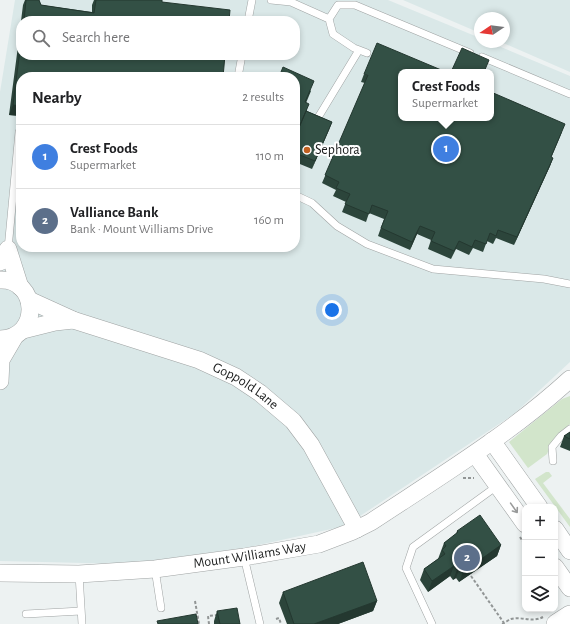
<!DOCTYPE html>
<meta charset="utf-8">
<style>
body{margin:0;font-family:"Alegreya Sans",sans-serif;background:#f2f2f2;color:#202124}
.controls{position:absolute;right:12px;bottom:12px;display:grid;overflow:hidden;border-radius:8px;box-shadow:0 2px 6px #0003}
.controls button{width:36px;height:36px;display:grid;place-items:center;padding:0;border:0;border-bottom:1px solid #e0e0e0;background:#fff;color:#202124;font:20px sans-serif}
.compass{position:absolute;left:474px;top:12px;width:36px;height:36px;border-radius:50%;background:#fff;box-shadow:0 2px 6px #0003;rotate:257deg}
.you{position:absolute;left:332px;top:310px;width:14px;height:14px;margin:-10px;border:3px solid #fff;border-radius:50%;background:#1a73e8;box-shadow:0 0 0 6px #1a73e833}
.badge{display:grid;place-items:center;width:26px;height:26px;border-radius:50%;background:#b45309;color:#fff;font-size:13px;font-weight:700}
.pin{position:absolute;translate:-50% -50%;border:2px solid #fff;box-shadow:0 1px 4px #0006}
.popup{position:absolute;left:398px;top:69px;width:96px;height:52px;box-sizing:border-box;display:grid;place-content:center;border-radius:8px;background:#fff;filter:drop-shadow(0 1px 3px #0005);font-size:13px;white-space:nowrap;color:#757577}
.popup b{font-size:15px;color:#202124}
.popup::after{content:'';position:absolute;left:50%;top:100%;margin-left:-8px;border:8px solid transparent;border-top-color:#fff}
.list{margin:0;padding:0;list-style:none}
h2{display:flex;justify-content:space-between;align-items:center;height:52px;margin:0;padding:0 16px;font-size:17px}
h2 small{font-size:13px;font-weight:400;color:#757577}
.list li{display:grid;grid-template-columns:26px 1fr auto;gap:12px;align-items:center;box-sizing:border-box;height:64px;padding:0 16px;border-top:1px solid #e0e0e0}
.list b{display:block;font-size:15px;white-space:nowrap}
.list p{margin:0;font-size:13px;white-space:nowrap;color:#757577}
.list em{font-size:13px;font-style:normal;color:#757577}
.icon{flex:none;width:22px;height:22px;fill:none;stroke:currentColor;stroke-width:2;stroke-linecap:round;stroke-linejoin:round}
.map{position:relative;flex:none;width:570px;height:624px;overflow:hidden}
.search{position:absolute;background:#fff;box-shadow:0 2px 6px #0003;left:16px;top:16px;width:284px;height:44px;display:flex;align-items:center;gap:10px;box-sizing:border-box;padding:0 14px;border-radius:16px;color:#757577;font-size:15px}
.panel{position:absolute;background:#fff;box-shadow:0 2px 6px #0003;left:16px;top:72px;width:284px;height:180px;border-radius:16px}
.map>svg:first-child{display:block}
</style>
<div class="map">
<svg width="570" height="624" viewBox="0 0 570 624">
<rect width="100%" height="100%" fill="#edf2f2"/>
<!-- built -->
<path fill="#dae8e8" fill-rule="evenodd" d="M15 0H388L480 38V42H489L570 76V362L514 414 345 526 250 547 127 564 0 561V92ZM21 21H295V55H21ZM401 72H491V118H401ZM21 77H295V247H21Z
M403 0H570V72L501 42H504V18H480V33Z"/>
<!-- green -->
<path fill="#d2e5cb" d="M570 396V424L556 436 552 442 547 454 528 468 509 442 562 399Z
M546 472H549L552 476 543 483 570 519V527L535 479Z"/>
<g fill="none" stroke-linecap="round" stroke-linejoin="round">
<!-- service casing -->
<g stroke="#9fa3a3" stroke-width="8">
<path id="service" d="M271 0 291 2 329 19
M248 21 252 0
M367 53 354 48 333 34 329 19 338 5H355L470 53
M482 57 570 94
M238 77 242 55
M319 116 359 50
M295 195 312 203 337 226 367 244 433 269 544 279 570 284
M8 249 19 132H21
M553 461 552 447 561 436 570 429
M244 557 260 624
M155 569 161 608
M79 574 82 624
M26 614 81 611
M432 624 406 568 413 547 497 486"/>
</g>
<!-- tertiary casing -->
<g stroke="#9fa3a3" stroke-width="18">
<g id="tertiary">
<path d="M0 262 8 249 20 287"/>
<path d="M0 280C38 278 42 338 0 339"/>
<path id="s1" d="M29 300 73 320 199 360 236 377 260 393 293 421 311 445 357 529"/>
<path d="M23 330 55 322 73 320"/>
<path d="M0 381 1 360 15 336"/>
<path d="M492 441 539 507"/>
<path d="M475 454 525 524"/>
<path d="M555 529 570 551"/>
<path d="M555 567 570 588"/>
<path id="s2" d="M0 573 79 574 155 569 244 557 319 544 353 531 371 522C439 477 510 434 570 379"/>
</g>
</g>
<!-- secondary casing -->
<g stroke="#9fa3a3" stroke-width="20">
<path id="secondary" d="M556 624 570 615"/>
</g>
<!-- path -->
<path stroke="#919595" stroke-width="2" stroke-dasharray="3 2" stroke-linecap="butt" d="M463 478H474
M520 537 525 545
M471 576 504 623
M195 601 199 624
M276 619 279 618 281 624
M209 624 208 616 218 615
M502 624C505 623 508 620 511 619 522 616 532 623 543 617"/>
<!-- service -->
<use href="#service" stroke="#fff" stroke-width="7"/>
<!-- tertiary -->
<use href="#tertiary" stroke="#fff" stroke-width="17"/>
<!-- secondary -->
<use href="#secondary" stroke="#fff" stroke-width="19"/>
</g>
<!-- wall -->
<path fill="#2c453b" d="M25 0H39L41 5 92 12V5L94 0H162V2L229 21H21L23 5Z
M21 23V116L9 115Z
M364 74 562 132 551 158H553L550 166 514 245 496 238 493 244 487 241 483 252 473 248 469 255 456 249 451 259 428 249 431 240 417 234 410 250 378 236 384 219 369 213 366 222 342 212 346 202 333 196 336 190 322 183 365 83 361 82Z
M295 77 311 91 306 103 307 111 332 122 312 169 295 162Z
M570 432V451L560 447 564 436Z
M457 531 501 545 497 556 459 582 456 578 453 580 450 576 428 592 420 580 424 569 438 559 444 543 456 534Z
M283 592 377 601 373 611 338 624H287L279 603Z
M217 611 240 624H214V621Z"/>
<!-- shaded-wall -->
<path fill="#243830" d="M13 105 21 106V116L9 115Z
M332 122 329 130 312 169 315 161Z
M553 158 550 166 514 245 517 237Z
M420 226 417 234 410 250 412 242Z
M501 545 497 556 459 582 463 572Z
M454 566 450 576 428 592 432 581Z
M460 567 456 578 453 580 457 570Z
M377 601 373 611 338 624H314Z"/>
<!-- building -->
<path fill="#335045" stroke="#243830" d="M26 0H39L41 5 94 13 96 0H162V2L230 10 229 21H24Z
M21 42V55H225L223 77H21V106L13 105Z
M377 43 446 72H401V118H491V92L565 124 551 157 553 158 517 237 498 230 496 236 490 233 486 244 475 240 472 247 459 241 454 251 431 241 435 232 420 226 412 242 381 228 388 211 372 205 369 214 345 204 350 194 336 188 339 182 325 175 368 75 364 74Z
M462 48 489 60 484 72H451Z
M283 67 314 81 305 102 309 104 295 137V77H279Z
M306 111 332 122 315 161 295 153V137Z
M570 432V439L564 436Z
M480 515 501 545 463 572 460 567 457 570 454 566 432 581 424 569 445 554 442 550 446 546 444 543 458 532 457 531Z
M363 562 377 601 314 624H294L283 592Z
M237 608 240 624H220L217 611Z
M196 614 198 624H158L157 621Z"/>
<!-- one-way arrows -->
<defs><path id="oneway-shaft" d="M-6 0H5M1.5-3L5.5 0L1.5 3" fill="none" stroke-width="1.6" stroke-linecap="round" stroke-linejoin="round"/></defs>
<use stroke="#999a9a" href="#oneway-shaft" transform="translate(514 508) rotate(55)"/>
<!-- markers -->
<circle fill="#c16020" stroke="#fff" stroke-width="1.5" cx="307" cy="150" r="4"/>
<g text-anchor="middle" dominant-baseline="central" stroke-width="4" stroke-linejoin="round" paint-order="stroke">
<!-- poi labels -->
<g font-size="14" fill="#1c1e1e" stroke="#fff" text-anchor="start">
<text x="315" y="150">Sephora</text>
</g>
<!-- street labels -->
<g font-size="14" fill="#1c1e1e" stroke="#fff">
<text stroke="none"><textPath href="#s1" startOffset="234">Goppold Lane</textPath></text>
<text stroke="none"><textPath href="#s2" startOffset="251">Mount Williams Way</textPath></text>
</g>
</g>
</svg>
<div class="controls">
<button>+</button>
<button>−</button>
<button><svg class="icon" aria-label="layers" viewBox="0 0 24 24"><path d="M12 4l9 5-9 5-9-5zM3 14l9 5 9-5"/></svg></button>
</div>
<svg class="compass" viewBox="-18 -18 36 36"><path d="M0-13l5 13h-10z" fill="#e53935"/><path d="M0 13l5-13h-10z" fill="#757577"/></svg>
<div class="you"></div>
<div class="pin badge" style="left:446px;top:149px;background:#3f7fe0">1</div>
<div class="popup"><b>Crest Foods</b>Supermarket</div>
<div class="pin badge" style="left:467px;top:558px;background:#5c6f8a">2</div>
<div class="search"><svg class="icon" aria-label="search" viewBox="0 0 24 24"><circle cx="10" cy="10" r="6"/><path d="M15 15l6 6"/></svg>Search here</div>
<section class="panel">
<h2>Nearby<small>2 results</small></h2>
<ul class="list">
<li><span class="badge" style="background:#3f7fe0">1</span><div><b>Crest Foods</b><p>Supermarket</p></div><em>110 m</em></li>
<li><span class="badge" style="background:#5c6f8a">2</span><div><b>Valliance Bank</b><p>Bank · Mount Williams Drive</p></div><em>160 m</em></li>
</ul>
</section>
</div>
